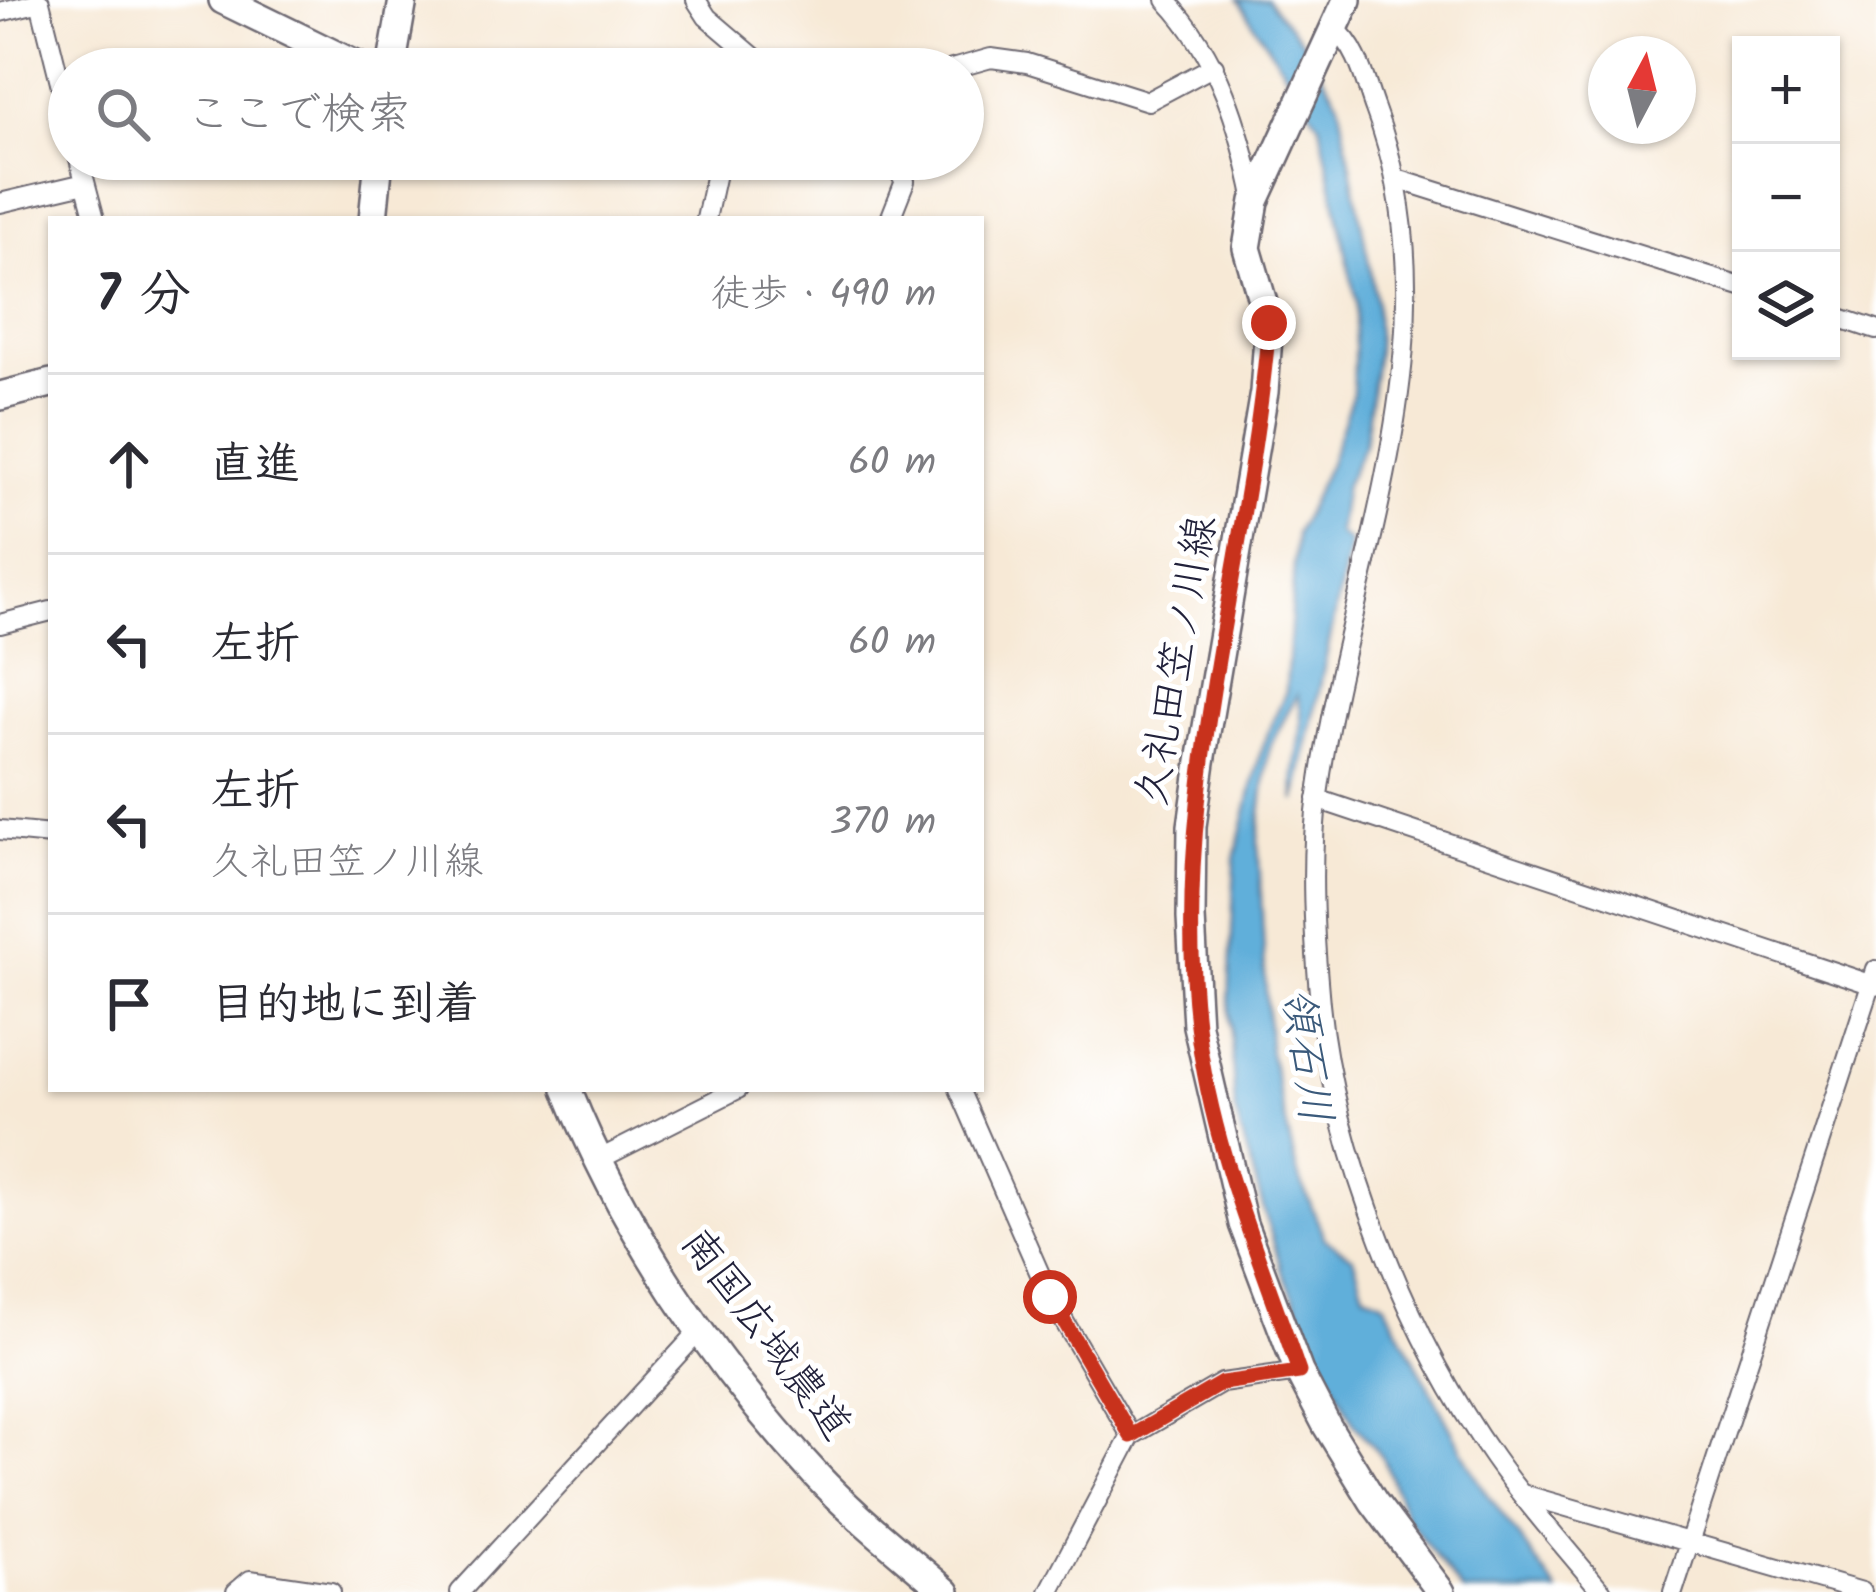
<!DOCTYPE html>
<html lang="ja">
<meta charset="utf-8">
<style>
body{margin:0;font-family:Kalam,"Klee One",sans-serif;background:#f2f2f3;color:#2b2b33}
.controls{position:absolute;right:36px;top:36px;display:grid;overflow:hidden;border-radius:0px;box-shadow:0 3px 9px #0004}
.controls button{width:108px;height:108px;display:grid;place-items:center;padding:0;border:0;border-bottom:3px solid #e1e1e2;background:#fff;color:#2b2b33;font:60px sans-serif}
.compass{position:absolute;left:1588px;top:36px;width:108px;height:108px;border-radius:50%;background:#fff;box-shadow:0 3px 9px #0004;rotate:7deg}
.stop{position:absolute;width:36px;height:36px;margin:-27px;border:9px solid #c8321e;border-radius:50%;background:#fff}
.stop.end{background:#c8321e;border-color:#fff;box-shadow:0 3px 12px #0008}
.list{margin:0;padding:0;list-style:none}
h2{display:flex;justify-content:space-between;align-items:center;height:156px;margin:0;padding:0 48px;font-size:51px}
h2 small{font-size:39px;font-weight:400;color:#7c7c81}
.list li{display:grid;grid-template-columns:78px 1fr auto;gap:36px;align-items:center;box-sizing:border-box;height:180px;padding:0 48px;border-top:3px solid #e1e1e2}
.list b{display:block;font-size:45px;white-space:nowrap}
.list p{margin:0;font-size:39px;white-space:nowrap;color:#7c7c81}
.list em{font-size:39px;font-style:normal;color:#7c7c81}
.icon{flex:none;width:66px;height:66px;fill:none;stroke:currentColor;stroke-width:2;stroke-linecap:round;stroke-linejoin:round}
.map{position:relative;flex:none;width:1876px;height:1592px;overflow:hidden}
.search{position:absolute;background:#fff;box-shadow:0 3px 9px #0004;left:48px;top:48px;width:936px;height:132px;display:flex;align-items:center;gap:30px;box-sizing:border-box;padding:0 42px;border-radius:66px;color:#7c7c81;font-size:45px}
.panel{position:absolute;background:#fff;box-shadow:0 3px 9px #0004;left:48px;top:216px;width:936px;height:876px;border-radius:0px}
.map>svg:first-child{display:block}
</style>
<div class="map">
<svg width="1876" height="1592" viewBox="0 0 1876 1592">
<rect width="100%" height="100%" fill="#fff"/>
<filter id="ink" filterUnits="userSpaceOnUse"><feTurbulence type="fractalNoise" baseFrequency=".00833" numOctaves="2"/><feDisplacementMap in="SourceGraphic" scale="24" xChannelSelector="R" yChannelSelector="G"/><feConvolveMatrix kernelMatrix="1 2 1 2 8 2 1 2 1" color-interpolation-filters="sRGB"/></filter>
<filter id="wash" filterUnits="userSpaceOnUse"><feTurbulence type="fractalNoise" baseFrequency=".004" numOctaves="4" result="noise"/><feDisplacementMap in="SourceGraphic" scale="48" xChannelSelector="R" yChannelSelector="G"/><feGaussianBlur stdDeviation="2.7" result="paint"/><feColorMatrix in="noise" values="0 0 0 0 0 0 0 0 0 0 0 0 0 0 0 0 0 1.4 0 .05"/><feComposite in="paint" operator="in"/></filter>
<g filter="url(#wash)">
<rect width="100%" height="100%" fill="#f7e9d6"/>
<!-- water -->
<path fill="#60afda" stroke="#41688a" stroke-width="3" d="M1238 0H1267L1307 47 1339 102 1376 302 1377 350 1364 445 1345 485 1338 533 1350 543 1296 801C1289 764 1310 732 1297 695L1269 748 1258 839 1269 1048 1297 1172 1325 1239 1353 1257 1364 1292 1384 1302 1478 1480 1558 1592H1463L1406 1517 1384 1460 1355 1425 1324 1364 1281 1268 1235 1112 1229 1001 1235 859 1262 746 1286 691 1296 533 1328 466 1353 393 1356 302 1320 125Z"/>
</g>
<g filter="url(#ink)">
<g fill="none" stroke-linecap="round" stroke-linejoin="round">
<!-- street casing -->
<g stroke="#6d6871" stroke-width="22">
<path id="street" d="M696 0 707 17 768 69
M1166 0C1219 56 1240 127 1255 201
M0 12 40 2 69 118
M1335 29C1358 47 1365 82 1375 109 1460 335 1348 569 1318 795 1309 861 1314 938 1320 1004 1335 1152 1408 1336 1494 1458 1527 1505 1566 1548 1602 1592
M886 69H893
M952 69 991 58 1027 63 1148 101 1214 66
M79 159 95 219
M890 159 905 181 890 219
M1400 180 1741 287
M0 203 85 183
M706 219 719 159
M1831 315 1876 330
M0 624 51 611
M1317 799 1876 986
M0 830 51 835
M959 1089 1050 1297 1131 1436 1222 1383 1299 1372
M596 1161 738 1089
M1522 1494 1862 1592
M236 1592 250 1580 331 1592
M460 1592 701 1329
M1049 1592 1131 1436
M1673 1592 1876 970"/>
</g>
<!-- secondary casing -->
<g stroke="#6d6871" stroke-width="32">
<path id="secondary" d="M223 0 364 69
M1347 0 1255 201 1247 248 1269 323 1264 392 1201 762 1192 826 1191 918 1197 1026 1243 1224 1299 1372 1327 1426 1373 1501 1441 1592
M391 69 403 0
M373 219 379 159
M0 396 51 383
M567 1089C623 1229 713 1364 816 1475 855 1517 903 1554 946 1592"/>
</g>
<!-- street -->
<use href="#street" stroke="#fff" stroke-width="18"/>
<!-- secondary -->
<use href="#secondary" stroke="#fff" stroke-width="27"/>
</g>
</g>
<g fill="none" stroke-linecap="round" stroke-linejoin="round" filter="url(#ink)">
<!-- route -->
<path stroke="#c8321e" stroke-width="15" d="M1050 1297 1131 1436 1222 1383 1299 1372C1260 1257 1211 1147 1197 1025 1170 787 1250 559 1269 323"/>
</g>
<g text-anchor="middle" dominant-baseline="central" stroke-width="10" stroke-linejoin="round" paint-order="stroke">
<!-- street labels -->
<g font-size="42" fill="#22223b" stroke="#fff">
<text transform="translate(1178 661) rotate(-80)">久礼田笠ノ川線</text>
<text transform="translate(765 1335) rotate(53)">南国広域農道</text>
</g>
<!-- water labels -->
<g font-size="45" font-style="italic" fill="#3b5a7b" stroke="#fff">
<text transform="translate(1305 1056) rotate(82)">領石川</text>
</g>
</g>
</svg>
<div class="controls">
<button>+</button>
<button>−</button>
<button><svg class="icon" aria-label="layers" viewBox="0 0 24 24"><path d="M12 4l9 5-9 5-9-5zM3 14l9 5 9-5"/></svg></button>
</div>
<svg class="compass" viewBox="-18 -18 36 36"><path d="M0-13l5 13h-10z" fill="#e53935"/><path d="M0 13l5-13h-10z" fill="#7c7c81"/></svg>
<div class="stop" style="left:1050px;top:1297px"></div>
<div class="stop end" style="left:1269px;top:323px"></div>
<div class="search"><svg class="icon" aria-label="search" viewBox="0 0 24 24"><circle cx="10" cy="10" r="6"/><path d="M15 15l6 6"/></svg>ここで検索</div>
<section class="panel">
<h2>7 分<small>徒歩 · 490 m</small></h2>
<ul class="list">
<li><svg class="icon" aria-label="ahead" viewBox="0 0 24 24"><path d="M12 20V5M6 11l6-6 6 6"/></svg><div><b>直進</b></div><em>60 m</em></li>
<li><svg class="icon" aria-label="left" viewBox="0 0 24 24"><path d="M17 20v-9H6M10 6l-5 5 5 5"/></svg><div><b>左折</b></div><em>60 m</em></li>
<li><svg class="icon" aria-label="left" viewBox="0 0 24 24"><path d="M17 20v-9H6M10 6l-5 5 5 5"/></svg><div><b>左折</b><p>久礼田笠ノ川線</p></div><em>370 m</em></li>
<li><svg class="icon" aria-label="arrive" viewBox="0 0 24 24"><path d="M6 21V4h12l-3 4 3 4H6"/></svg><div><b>目的地に到着</b></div></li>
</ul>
</section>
</div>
